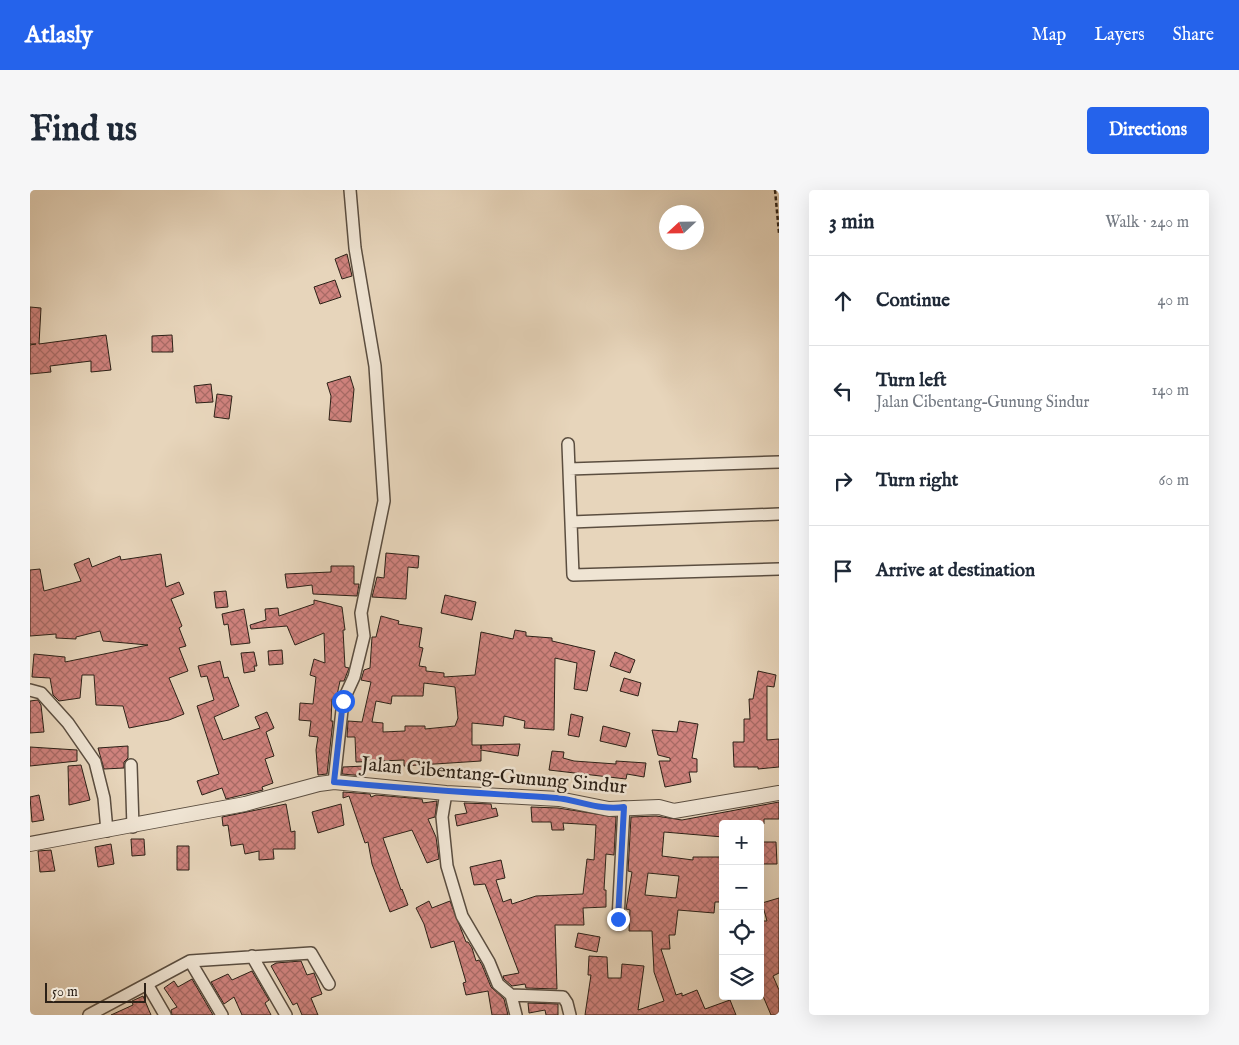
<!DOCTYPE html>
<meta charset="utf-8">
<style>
body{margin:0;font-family:"IM FELL English",serif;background:#f6f6f7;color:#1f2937}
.controls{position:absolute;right:15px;bottom:15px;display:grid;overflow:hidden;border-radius:5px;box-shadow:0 5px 20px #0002}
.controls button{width:45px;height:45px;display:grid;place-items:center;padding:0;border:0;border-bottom:1px solid #e0e1e3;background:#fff;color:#1f2937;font:25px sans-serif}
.compass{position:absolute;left:629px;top:15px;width:45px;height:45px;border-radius:50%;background:#fff;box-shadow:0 5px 20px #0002;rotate:248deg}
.scale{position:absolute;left:15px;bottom:12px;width:101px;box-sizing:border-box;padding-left:5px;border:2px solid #2c2117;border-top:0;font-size:14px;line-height:18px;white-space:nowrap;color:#2c2117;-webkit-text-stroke:4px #efe4d3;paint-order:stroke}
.stop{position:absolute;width:15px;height:15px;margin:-11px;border:4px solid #2563eb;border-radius:50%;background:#fff}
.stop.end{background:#2563eb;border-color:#fff;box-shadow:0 1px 5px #0008}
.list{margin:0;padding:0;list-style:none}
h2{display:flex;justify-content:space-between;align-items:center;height:65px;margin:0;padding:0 20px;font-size:21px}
h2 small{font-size:16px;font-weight:400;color:#747a83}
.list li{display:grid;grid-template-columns:32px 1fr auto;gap:15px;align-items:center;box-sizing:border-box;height:90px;padding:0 20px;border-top:1px solid #e0e1e3}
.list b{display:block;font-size:19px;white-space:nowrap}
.list p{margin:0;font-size:16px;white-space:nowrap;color:#747a83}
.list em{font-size:16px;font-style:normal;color:#747a83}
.icon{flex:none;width:28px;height:28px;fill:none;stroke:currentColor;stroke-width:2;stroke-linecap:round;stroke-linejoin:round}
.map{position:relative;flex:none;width:749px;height:825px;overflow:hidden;border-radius:5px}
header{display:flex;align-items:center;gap:30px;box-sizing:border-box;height:70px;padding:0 25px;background:#2563eb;color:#fff}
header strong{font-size:24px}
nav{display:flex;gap:28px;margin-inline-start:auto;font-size:18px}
.intro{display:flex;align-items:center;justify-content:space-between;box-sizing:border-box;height:120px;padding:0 30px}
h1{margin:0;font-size:35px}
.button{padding:12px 22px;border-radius:5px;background:#2563eb;color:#fff;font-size:18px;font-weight:700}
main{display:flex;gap:30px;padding:0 30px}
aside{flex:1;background:#fff;border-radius:5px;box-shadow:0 5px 20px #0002}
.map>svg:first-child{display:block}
</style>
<header>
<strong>Atlasly</strong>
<nav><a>Map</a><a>Layers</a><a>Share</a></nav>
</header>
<div class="intro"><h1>Find us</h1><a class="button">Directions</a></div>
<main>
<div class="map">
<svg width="749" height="825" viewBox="0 0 749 825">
<defs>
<pattern id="building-cross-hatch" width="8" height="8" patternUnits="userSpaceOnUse" patternTransform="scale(1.25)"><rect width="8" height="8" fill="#cf827d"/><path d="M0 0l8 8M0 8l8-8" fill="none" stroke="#a86a65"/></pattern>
</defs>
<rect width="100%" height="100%" fill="#e7d5bb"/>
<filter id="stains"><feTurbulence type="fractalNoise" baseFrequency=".004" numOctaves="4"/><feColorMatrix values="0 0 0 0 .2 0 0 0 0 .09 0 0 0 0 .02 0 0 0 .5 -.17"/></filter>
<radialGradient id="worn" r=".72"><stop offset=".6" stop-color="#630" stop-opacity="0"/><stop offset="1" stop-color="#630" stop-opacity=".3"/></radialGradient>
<!-- building -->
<path fill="url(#building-cross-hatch)" stroke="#2c2117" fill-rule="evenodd" d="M317 64 322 86 312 89 305 69Z
M305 90 311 107 290 114 284 97Z
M0 117 11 118 9 154 76 145 81 180 61 182V171L20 176 21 182 0 184V155L6 154H0Z
M142 145 143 162H122V146Z
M320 186 324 199 321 232 299 230 301 206 297 193Z
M181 194 183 212 166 213 164 196Z
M187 204 202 206 199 229 184 227Z
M356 363 389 366 388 378 378 377 376 409 342 407 347 387 354 388Z
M131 364 136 397 149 392 154 404 141 409 152 436 149 438 156 456 149 458 158 481 139 488 154 524 139 530 99 538 93 516 66 515 64 485H52L50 508 29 511 23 505 20 488 2 487 4 464 35 467V472L118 455 73 451 70 441 46 447V449L26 448V444L0 446V380L10 379 14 401 51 391 44 374 59 368 62 377 90 366 91 370Z
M301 376H324V394H329L327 406 283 404 282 395 257 398 255 384 301 382Z
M196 401 198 417 186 418 184 402Z
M415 405 446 412 442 430 411 423Z
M284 410 312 417 315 440H313L315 477 319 478 314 491H310L306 510 302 509 301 531H303L297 584 288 585 286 560 288 547 279 546 281 531 269 530 270 513 283 514 286 487 280 485 284 469 295 473 294 443 265 455 257 436 221 439 220 435 236 430 235 419 248 418 249 426 284 414Z
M214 419 220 453 201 455 198 434 194 435 192 424Z
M351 426 369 431 368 434 392 438 389 457 393 458 389 476 396 477V481L414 483V487L445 485 451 442 483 449 485 440 496 442V446L522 448V451L565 461 557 501 544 499 547 473 525 468 524 540 494 538 495 531 474 526 473 536 442 533V555H451V559V555L490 554 488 566 451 560V571L374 576V570L326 572 325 547H317L318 531 332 532 341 492 331 490 334 480 340 478 342 447H346ZM394 493 425 497 428 528 425 536 395 539V536H375V541L353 542V533L342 532 346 511 361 514 362 506H393Z
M252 460 253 474 239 475 238 461Z
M224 462 227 476H224L225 481 214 483 211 463Z
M585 462 605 470 600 483 580 476Z
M190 471 194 488 198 487 209 516 184 527 193 550 230 538 225 527 237 522 244 538 236 542 244 566 235 569 243 593 232 597 233 600 196 609 192 598 172 605 167 591 189 584 167 516 184 510 177 486 171 487 168 476Z
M728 481 746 485 744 497 737 496V550L749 549V577L728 579V577H704L703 552H714V529H720L719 509H723Z
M594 488 611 493 608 506 590 501Z
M8 510 11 515 14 542 0 543V511Z
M541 524 553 527 549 547 538 545Z
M649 531 668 534 662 568 667 569V582H659L661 592 635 597 629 571H640V568L628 565 622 540 647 542Z
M573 536 600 543 596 557 570 551Z
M98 556V568L94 572V578L74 579 68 558Z
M0 557 47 560V571L0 576Z
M522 561 534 562 533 568 544 571 586 574V571L616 573 614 587 597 584 596 589 519 580Z
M51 575 60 610 39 615 38 576Z
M335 576V586L312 584 313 577Z
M313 602 340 604 341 607 346 605 392 609 393 613 407 611 405 627 398 629 406 647 409 669 397 673 382 640 353 648 371 700 372 699 378 715 360 722 342 674 338 652 335 653 319 606 313 608Z
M9 605 14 630 2 632 0 607Z
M749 612V629H734V634H693V647L634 642 632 666 663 670V667H693V712H685L684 723 648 720 645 745H639L640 759H631L646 805 652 803V806L667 800 675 819 700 810 706 825H555L561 785H558L559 766 577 767 578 788H591L592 774 614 776 608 820 634 811 624 782 622 741H599L600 720 596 719 602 682 598 681 601 627 626 626 652 630ZM618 683 649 686 646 708 615 705Z
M434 613 461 614 462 619 466 618 468 626 427 636 425 625 437 623Z
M256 614 261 642 265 641V659H243L244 669 229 670V661L215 664 213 654 201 656 198 635 193 636 192 627Z
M311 614 314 635 288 643 282 622Z
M501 617 528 618 586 627 584 665 576 664 574 700H576V717L553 718 554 735H525L527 799 496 798 495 794 482 796 474 789 473 786 489 783 455 694 444 695 440 677 471 670 475 688 466 690 473 712 481 709 482 714 506 706 553 704 557 669 564 670 566 635 533 633 534 640H522L521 632H502Z
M101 649H114L115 665 102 666Z
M730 652H746L747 674H730Z
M81 654 84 674 68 677 65 657Z
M147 656H159V680H147Z
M21 660 25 681 10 682 8 661Z
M749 708V783L743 786 749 800V825H741L730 799V731H737L732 713Z
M399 711 402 718 420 711 436 752H438L442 758 446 771 449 770 452 775 461 797 474 809 478 825H462L458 801 436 805 433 793 436 792 424 751 401 758 394 734 386 718Z
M548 743 570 747 567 762 545 757Z
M271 771 277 785 284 783 292 804 281 808 288 825H272L267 813 263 815 241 776 246 773Z
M222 781 239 810 235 813 241 825H212L204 807 194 814 181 792 198 784 202 790Z
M162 789 183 825H142L141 820 147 817 134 798 144 791 148 797Z
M113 806 121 825H81L103 815 102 811Z
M498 813 528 814V825H516L515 820 499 823Z"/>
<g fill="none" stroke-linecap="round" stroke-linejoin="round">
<!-- minor casing -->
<g stroke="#5b4e40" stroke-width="14">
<path id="minor" d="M538 254 543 385 749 379
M539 279 749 272
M541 332 749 324
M0 500 11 503 38 533 65 572 74 608 77 641
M101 575 103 637
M304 592 313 511 324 487 334 446 331 423 354 311 345 176 325 58 320 0
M416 603 412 627 417 676 432 726 459 772 468 794 481 805 486 825
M588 729 594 617
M222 766 256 825
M160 771 192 825
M117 794 135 825
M481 805 533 807 537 813 540 825
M59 825 160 771 281 763 299 794"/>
</g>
<!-- tertiary casing -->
<g stroke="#5b4e40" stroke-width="16">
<path id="tertiary" d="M0 654 215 614 289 594 304 592 416 603 529 609 579 619 629 617 644 621 749 603"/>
</g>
<!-- path -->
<path stroke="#2c2117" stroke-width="2.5" stroke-dasharray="4 2.5" stroke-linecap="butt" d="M745 0 749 43"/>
<!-- minor -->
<use href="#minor" stroke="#efe4d3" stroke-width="11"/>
<!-- tertiary -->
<use href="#tertiary" stroke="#efe4d3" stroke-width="14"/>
</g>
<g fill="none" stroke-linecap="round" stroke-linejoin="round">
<!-- route -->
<path stroke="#2563eb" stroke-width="6" d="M313 511 304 592C378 599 452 603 526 608 549 610 570 621 594 617L588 729"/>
</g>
<g text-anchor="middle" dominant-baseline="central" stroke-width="5" stroke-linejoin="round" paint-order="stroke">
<!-- street labels -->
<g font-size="20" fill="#2c2117" stroke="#efe4d3">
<text transform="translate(464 586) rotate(5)">Jalan Cibentang–Gunung Sindur</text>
</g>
</g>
<rect width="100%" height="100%" filter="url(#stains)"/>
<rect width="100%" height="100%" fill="url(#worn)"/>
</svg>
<div class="controls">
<button>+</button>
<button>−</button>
<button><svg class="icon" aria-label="locate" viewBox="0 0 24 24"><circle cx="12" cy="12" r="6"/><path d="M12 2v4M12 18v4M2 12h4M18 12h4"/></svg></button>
<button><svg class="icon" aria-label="layers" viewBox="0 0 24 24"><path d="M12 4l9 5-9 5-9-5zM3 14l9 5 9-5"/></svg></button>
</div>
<svg class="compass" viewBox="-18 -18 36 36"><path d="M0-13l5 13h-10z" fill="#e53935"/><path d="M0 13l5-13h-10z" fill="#747a83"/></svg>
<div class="scale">50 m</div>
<div class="stop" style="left:313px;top:511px"></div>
<div class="stop end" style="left:588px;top:729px"></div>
</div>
<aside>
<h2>3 min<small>Walk · 240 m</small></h2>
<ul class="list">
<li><svg class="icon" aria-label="ahead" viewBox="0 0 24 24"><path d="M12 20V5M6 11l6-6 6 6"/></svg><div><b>Continue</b></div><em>40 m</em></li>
<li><svg class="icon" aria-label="left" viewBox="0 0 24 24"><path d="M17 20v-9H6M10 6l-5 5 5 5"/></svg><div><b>Turn left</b><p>Jalan Cibentang–Gunung Sindur</p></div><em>140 m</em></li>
<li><svg class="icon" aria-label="right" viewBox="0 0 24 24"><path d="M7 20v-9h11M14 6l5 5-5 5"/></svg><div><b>Turn right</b></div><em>60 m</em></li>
<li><svg class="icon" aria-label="arrive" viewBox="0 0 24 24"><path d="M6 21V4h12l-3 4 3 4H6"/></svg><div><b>Arrive at destination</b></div></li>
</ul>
</aside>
</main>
